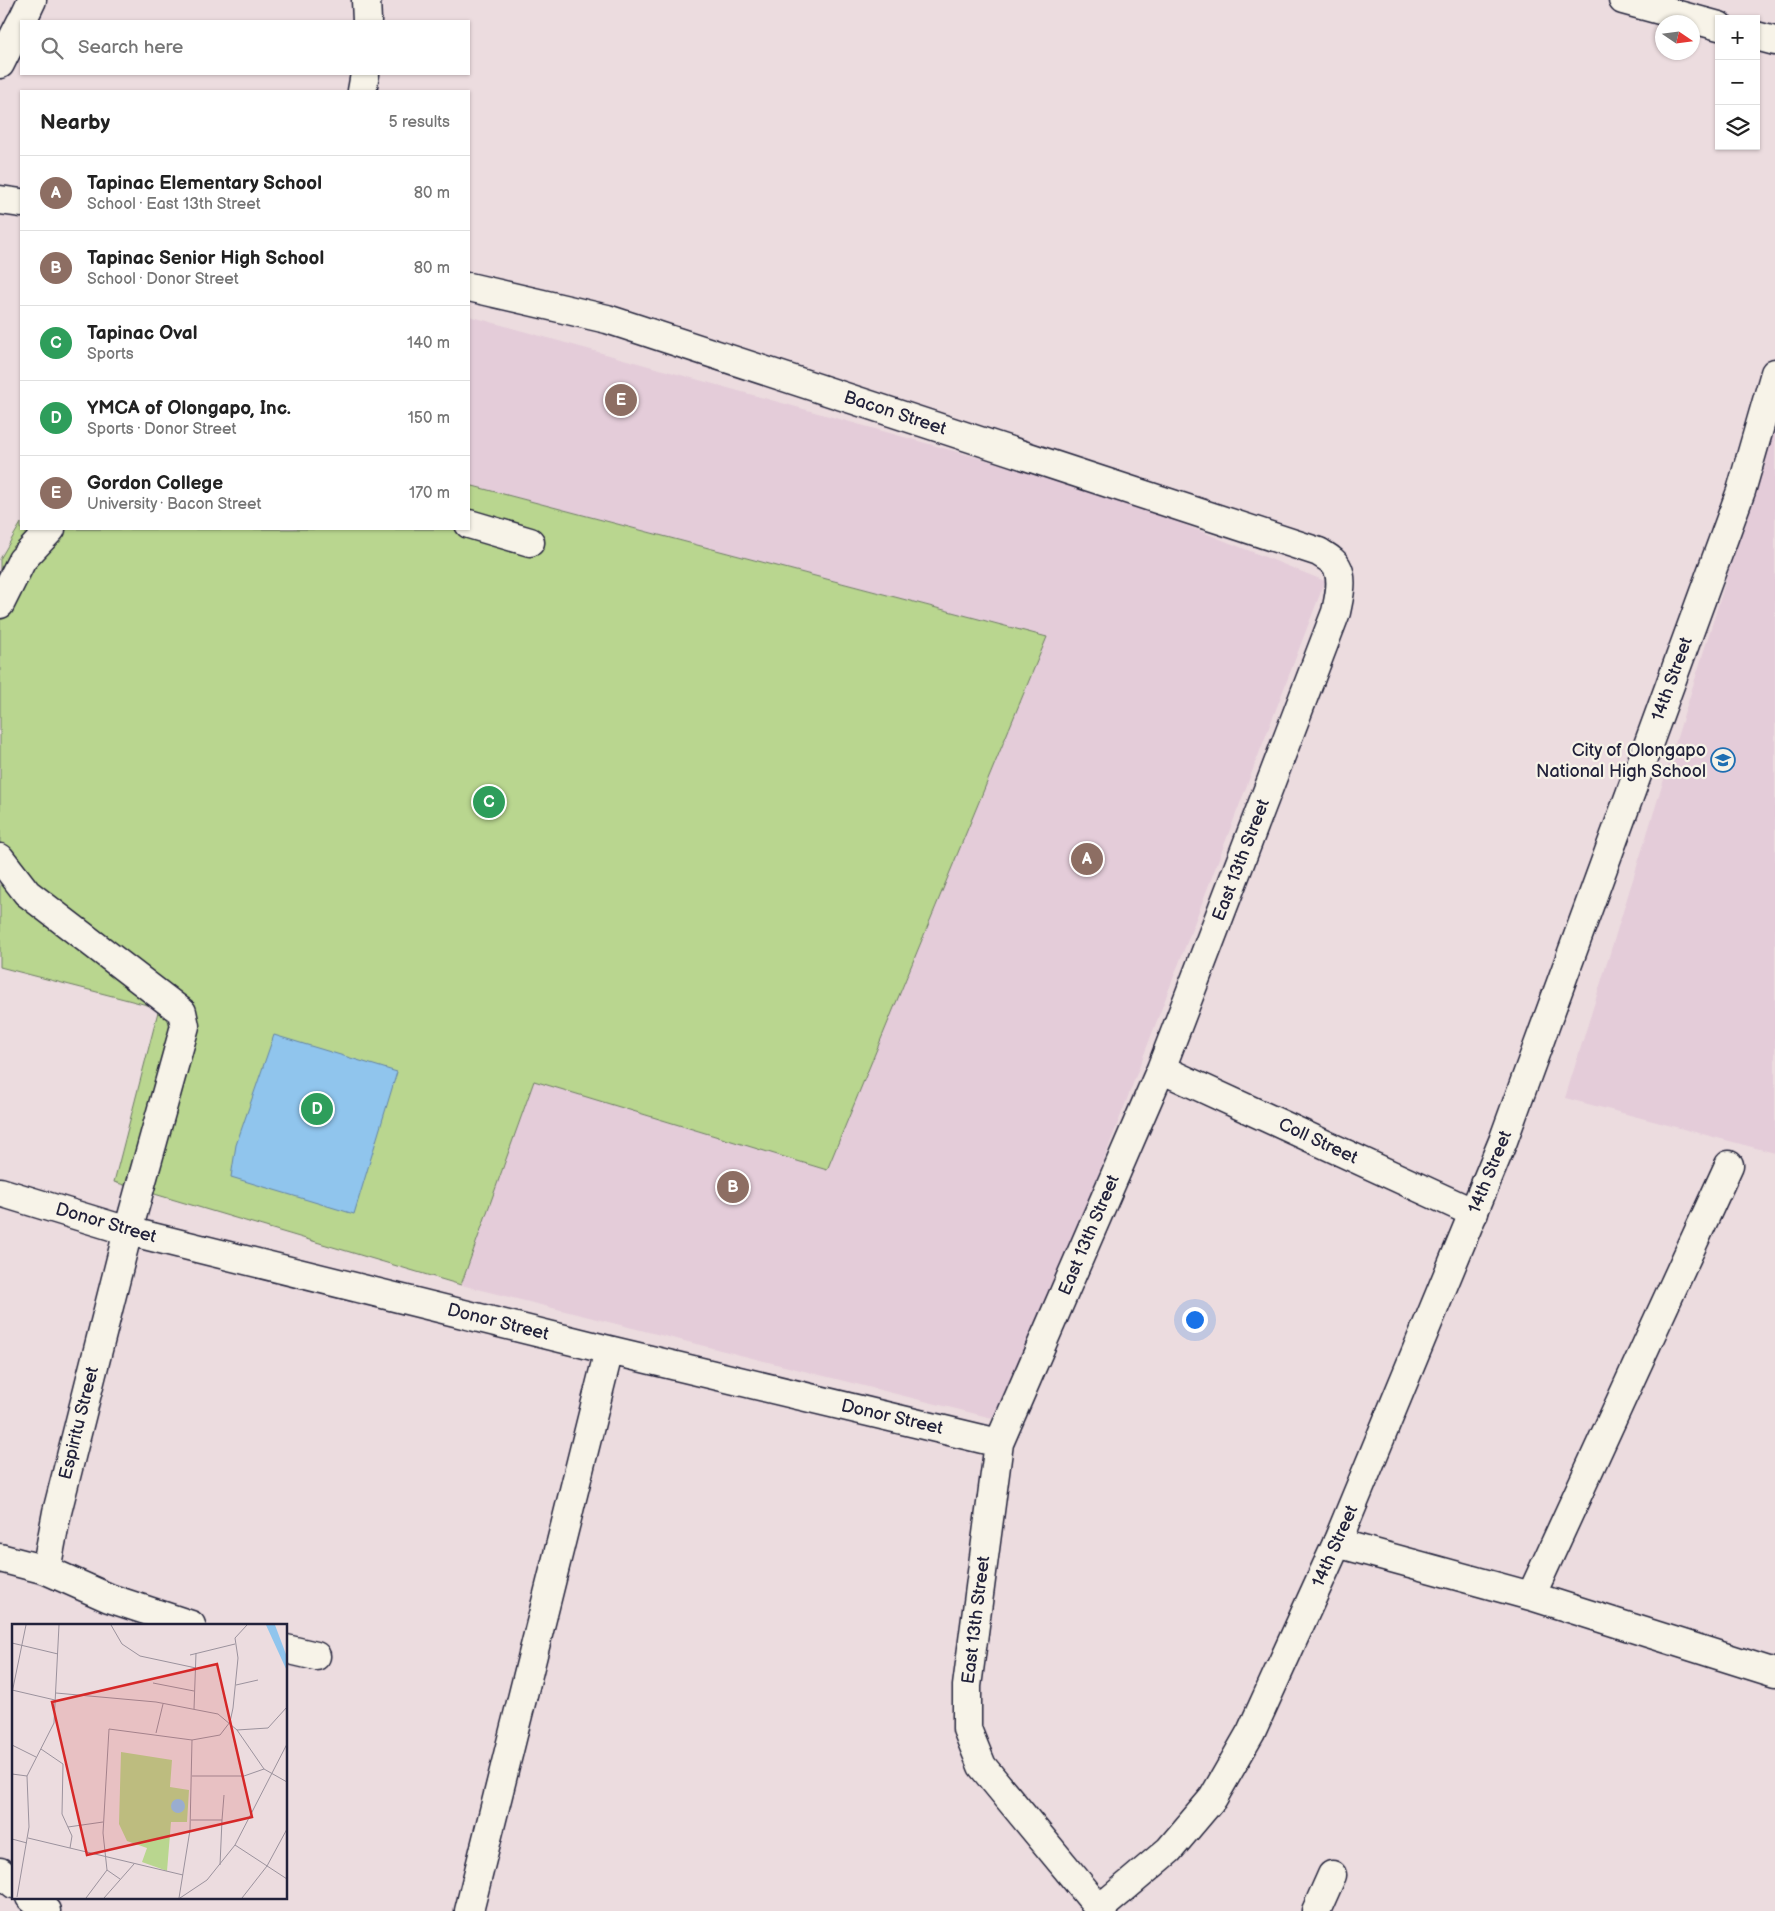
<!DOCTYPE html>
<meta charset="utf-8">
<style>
body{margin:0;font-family:"Balsamiq Sans",sans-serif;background:#f2f2f2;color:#222}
.controls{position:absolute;right:15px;top:15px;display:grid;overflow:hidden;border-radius:0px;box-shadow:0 1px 4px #0004}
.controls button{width:45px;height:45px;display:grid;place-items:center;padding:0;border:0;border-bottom:1px solid #e0e0e0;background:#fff;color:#222;font:25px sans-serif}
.compass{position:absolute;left:1655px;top:15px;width:45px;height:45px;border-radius:50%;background:#fff;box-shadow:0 1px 4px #0004;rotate:103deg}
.you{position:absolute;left:1194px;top:1319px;width:18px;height:18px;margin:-12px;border:4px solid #fff;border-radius:50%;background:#1a73e8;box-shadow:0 0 0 8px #1a73e833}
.badge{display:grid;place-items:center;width:32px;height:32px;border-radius:50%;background:#1f6fb2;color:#fff;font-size:16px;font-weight:700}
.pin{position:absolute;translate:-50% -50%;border:2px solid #fff;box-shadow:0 1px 5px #0006}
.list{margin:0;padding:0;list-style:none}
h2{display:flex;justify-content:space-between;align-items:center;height:65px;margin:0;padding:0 20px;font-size:21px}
h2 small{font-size:16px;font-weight:400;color:#767676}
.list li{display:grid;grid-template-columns:32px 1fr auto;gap:15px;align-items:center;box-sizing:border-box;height:75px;padding:0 20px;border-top:1px solid #e0e0e0}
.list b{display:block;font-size:19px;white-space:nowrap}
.list p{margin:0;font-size:16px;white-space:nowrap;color:#767676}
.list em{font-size:16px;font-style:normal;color:#767676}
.icon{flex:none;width:28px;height:28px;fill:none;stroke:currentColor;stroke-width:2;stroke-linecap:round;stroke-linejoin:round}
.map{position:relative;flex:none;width:1775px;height:1911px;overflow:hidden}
.search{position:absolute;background:#fff;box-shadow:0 1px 4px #0004;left:20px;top:20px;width:450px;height:55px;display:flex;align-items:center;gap:12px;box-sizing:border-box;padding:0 18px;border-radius:0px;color:#767676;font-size:19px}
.panel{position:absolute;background:#fff;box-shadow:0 1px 4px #0004;left:20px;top:90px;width:450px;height:440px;border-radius:0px}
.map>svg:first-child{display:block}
</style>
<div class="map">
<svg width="1775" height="1911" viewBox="0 0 1775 1911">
<rect width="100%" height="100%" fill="#ecdcdf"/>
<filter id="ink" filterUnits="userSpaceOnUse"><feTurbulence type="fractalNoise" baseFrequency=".02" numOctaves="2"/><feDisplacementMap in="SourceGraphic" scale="10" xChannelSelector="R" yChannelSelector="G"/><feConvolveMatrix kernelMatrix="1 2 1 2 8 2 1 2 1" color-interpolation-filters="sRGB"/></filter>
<g filter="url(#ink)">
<!-- built -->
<path fill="#e4ccd9" d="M469 316 1105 493 1325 581 1004 1421 461 1285 534 1081 827 1170 1046 637 469 485Z
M1775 422V1153L1565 1098Z"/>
<!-- green -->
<path fill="#b9d68f" stroke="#6e7c65" d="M469 485 1047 637 827 1170 534 1081 461 1285 114 1182 159 1008 0 967V559L21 523V529H469Z"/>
<!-- water -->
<path fill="#90c5ed" stroke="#6484a6" d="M274 1035 397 1072 354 1214 231 1177 236 1145Z"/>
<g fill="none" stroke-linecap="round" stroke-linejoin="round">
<!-- minor casing -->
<g stroke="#22223b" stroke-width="31">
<path id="minor" d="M366 0 367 21
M22 21 32 0
M0 64 21 22
M362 91 365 74
M0 200 21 203
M469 287 607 319 1319 552C1323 555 1328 557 1332 561 1346 573 1339 597 1336 612L1161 1069 999 1443 967 1686V1729L982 1766 1100 1909 1103 1911
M469 524 530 542
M0 604 22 560 51 529
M0 858 27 893 182 1012 185 1026 128 1231 57 1512 46 1570 0 1558
M1161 1069 1474 1213
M0 1192 128 1231 609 1350 999 1443
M1337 1543 1531 1596 1775 1673
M46 1570 109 1598 191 1625
M1531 1596 1729 1165
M286 1649 316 1656
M469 1911 609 1350
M1316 1911 1332 1875"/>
</g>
<!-- major casing -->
<g stroke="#22223b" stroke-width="31">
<path id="major" d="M1623 0 1719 26
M1756 36 1775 41
M0 1872 14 1884
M30 1897 46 1911
M1097 1911 1169 1850 1213 1798 1251 1732 1337 1543 1503 1141 1741 491 1775 373"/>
</g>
<!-- minor -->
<use href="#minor" stroke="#f7f3e8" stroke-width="28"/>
<!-- major -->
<use href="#major" stroke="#f7f3e8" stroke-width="28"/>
</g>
</g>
<!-- icons -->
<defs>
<g id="school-ring" transform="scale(1.25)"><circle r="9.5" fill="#f7f3e8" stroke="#1f6fb2" stroke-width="1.5"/><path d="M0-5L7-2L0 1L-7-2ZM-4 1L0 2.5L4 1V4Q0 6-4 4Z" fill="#1f6fb2"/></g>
</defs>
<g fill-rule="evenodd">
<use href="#school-ring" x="1723" y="760"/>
</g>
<g text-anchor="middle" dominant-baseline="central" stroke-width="4.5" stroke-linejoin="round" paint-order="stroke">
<!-- street labels -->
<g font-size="18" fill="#22223b" stroke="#f7f3e8">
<text transform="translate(895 413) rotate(18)">Bacon Street</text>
<text transform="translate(1672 679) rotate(-70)">14th Street</text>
<text transform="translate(1241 860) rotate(-69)">East 13th Street</text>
<text transform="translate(1318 1141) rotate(25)">Coll Street</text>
<text transform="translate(1490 1172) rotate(-68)">14th Street</text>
<text transform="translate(106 1223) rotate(16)">Donor Street</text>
<text transform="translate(1089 1235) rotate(-67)">East 13th Street</text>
<text transform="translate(498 1322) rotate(14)">Donor Street</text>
<text transform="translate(892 1417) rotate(13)">Donor Street</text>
<text transform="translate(79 1423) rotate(-76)">Espiritu Street</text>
<text transform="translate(1335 1546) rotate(-66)">14th Street</text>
<text transform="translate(976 1620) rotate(-83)">East 13th Street</text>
</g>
<!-- poi labels -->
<g font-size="18" fill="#22223b" stroke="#f7f3e8" text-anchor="end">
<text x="1706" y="750">City of Olongapo<tspan x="1706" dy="21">National High School</tspan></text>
</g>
</g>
<!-- overview -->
<g transform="translate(12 1624)">
<rect width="275" height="275" fill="#ecdcdf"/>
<path d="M109 128 160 136 158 163 177 166 175 198H159L155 247 130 238 135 224 115 217 107 200Z" fill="#b9d68f"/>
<path d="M254 1H263L275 33V47ZM159 182a7 7 0 1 1 14 0a7 7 0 1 1-14 0Z" fill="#90c5ed"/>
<path fill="none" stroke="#9b929d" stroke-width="1" d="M99 1 110 20 128 32 184 44M0 19 46 30M178 31 223 20M141 59 182 67M224 61 246 56M0 66 43 76M0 69 14 1M44 69 144 78 206 90 225 106 252 145 275 158M182 85 184 29M225 106 256 104 275 83M144 109 151 80M0 121 24 133M29 125 51 140 50 190 60 212 58 224M0 150 15 152M180 152H232L252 145M179 196H210L208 241M210 196 212 171M56 203 91 198M16 214 171 251M0 215 15 219M223 221 275 255M108 255 95 246 91 209 97 105 180 116 208 111 218 98 221 84 226 34 223 14 235 1M5 273 17 203 15 152 42 99 47 1M74 274 95 246M92 274 122 240M167 274 178 206 180 116M168 274 195 256 223 221 275 120M230 274 255 242 275 205"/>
<path fill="#d62828" fill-opacity="0.15" stroke="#d62828" stroke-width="2.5" d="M205 40 240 193 75 231 40 78Z"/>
<rect width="275" height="275" fill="none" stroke="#22223b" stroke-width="2.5"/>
</g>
</svg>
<div class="controls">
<button>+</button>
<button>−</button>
<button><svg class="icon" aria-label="layers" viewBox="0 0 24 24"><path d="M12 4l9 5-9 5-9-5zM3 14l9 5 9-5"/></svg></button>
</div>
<svg class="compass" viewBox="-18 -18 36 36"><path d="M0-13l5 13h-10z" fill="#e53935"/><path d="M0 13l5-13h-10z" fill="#767676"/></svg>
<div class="you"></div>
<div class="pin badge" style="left:1087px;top:859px;background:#8d6e63">A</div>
<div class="pin badge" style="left:733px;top:1187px;background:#8d6e63">B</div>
<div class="pin badge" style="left:489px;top:802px;background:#2e9e5b">C</div>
<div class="pin badge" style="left:317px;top:1109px;background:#2e9e5b">D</div>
<div class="pin badge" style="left:621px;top:400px;background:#8d6e63">E</div>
<div class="search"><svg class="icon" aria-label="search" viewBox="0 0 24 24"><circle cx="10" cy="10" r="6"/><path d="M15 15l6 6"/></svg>Search here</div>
<section class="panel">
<h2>Nearby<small>5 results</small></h2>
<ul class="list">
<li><span class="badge" style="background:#8d6e63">A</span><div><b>Tapinac Elementary School</b><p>School · East 13th Street</p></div><em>80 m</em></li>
<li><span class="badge" style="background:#8d6e63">B</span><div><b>Tapinac Senior High School</b><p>School · Donor Street</p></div><em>80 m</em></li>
<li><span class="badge" style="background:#2e9e5b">C</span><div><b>Tapinac Oval</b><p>Sports</p></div><em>140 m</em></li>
<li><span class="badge" style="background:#2e9e5b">D</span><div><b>YMCA of Olongapo, Inc.</b><p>Sports · Donor Street</p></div><em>150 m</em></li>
<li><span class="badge" style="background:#8d6e63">E</span><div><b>Gordon College</b><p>University · Bacon Street</p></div><em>170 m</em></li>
</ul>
</section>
</div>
